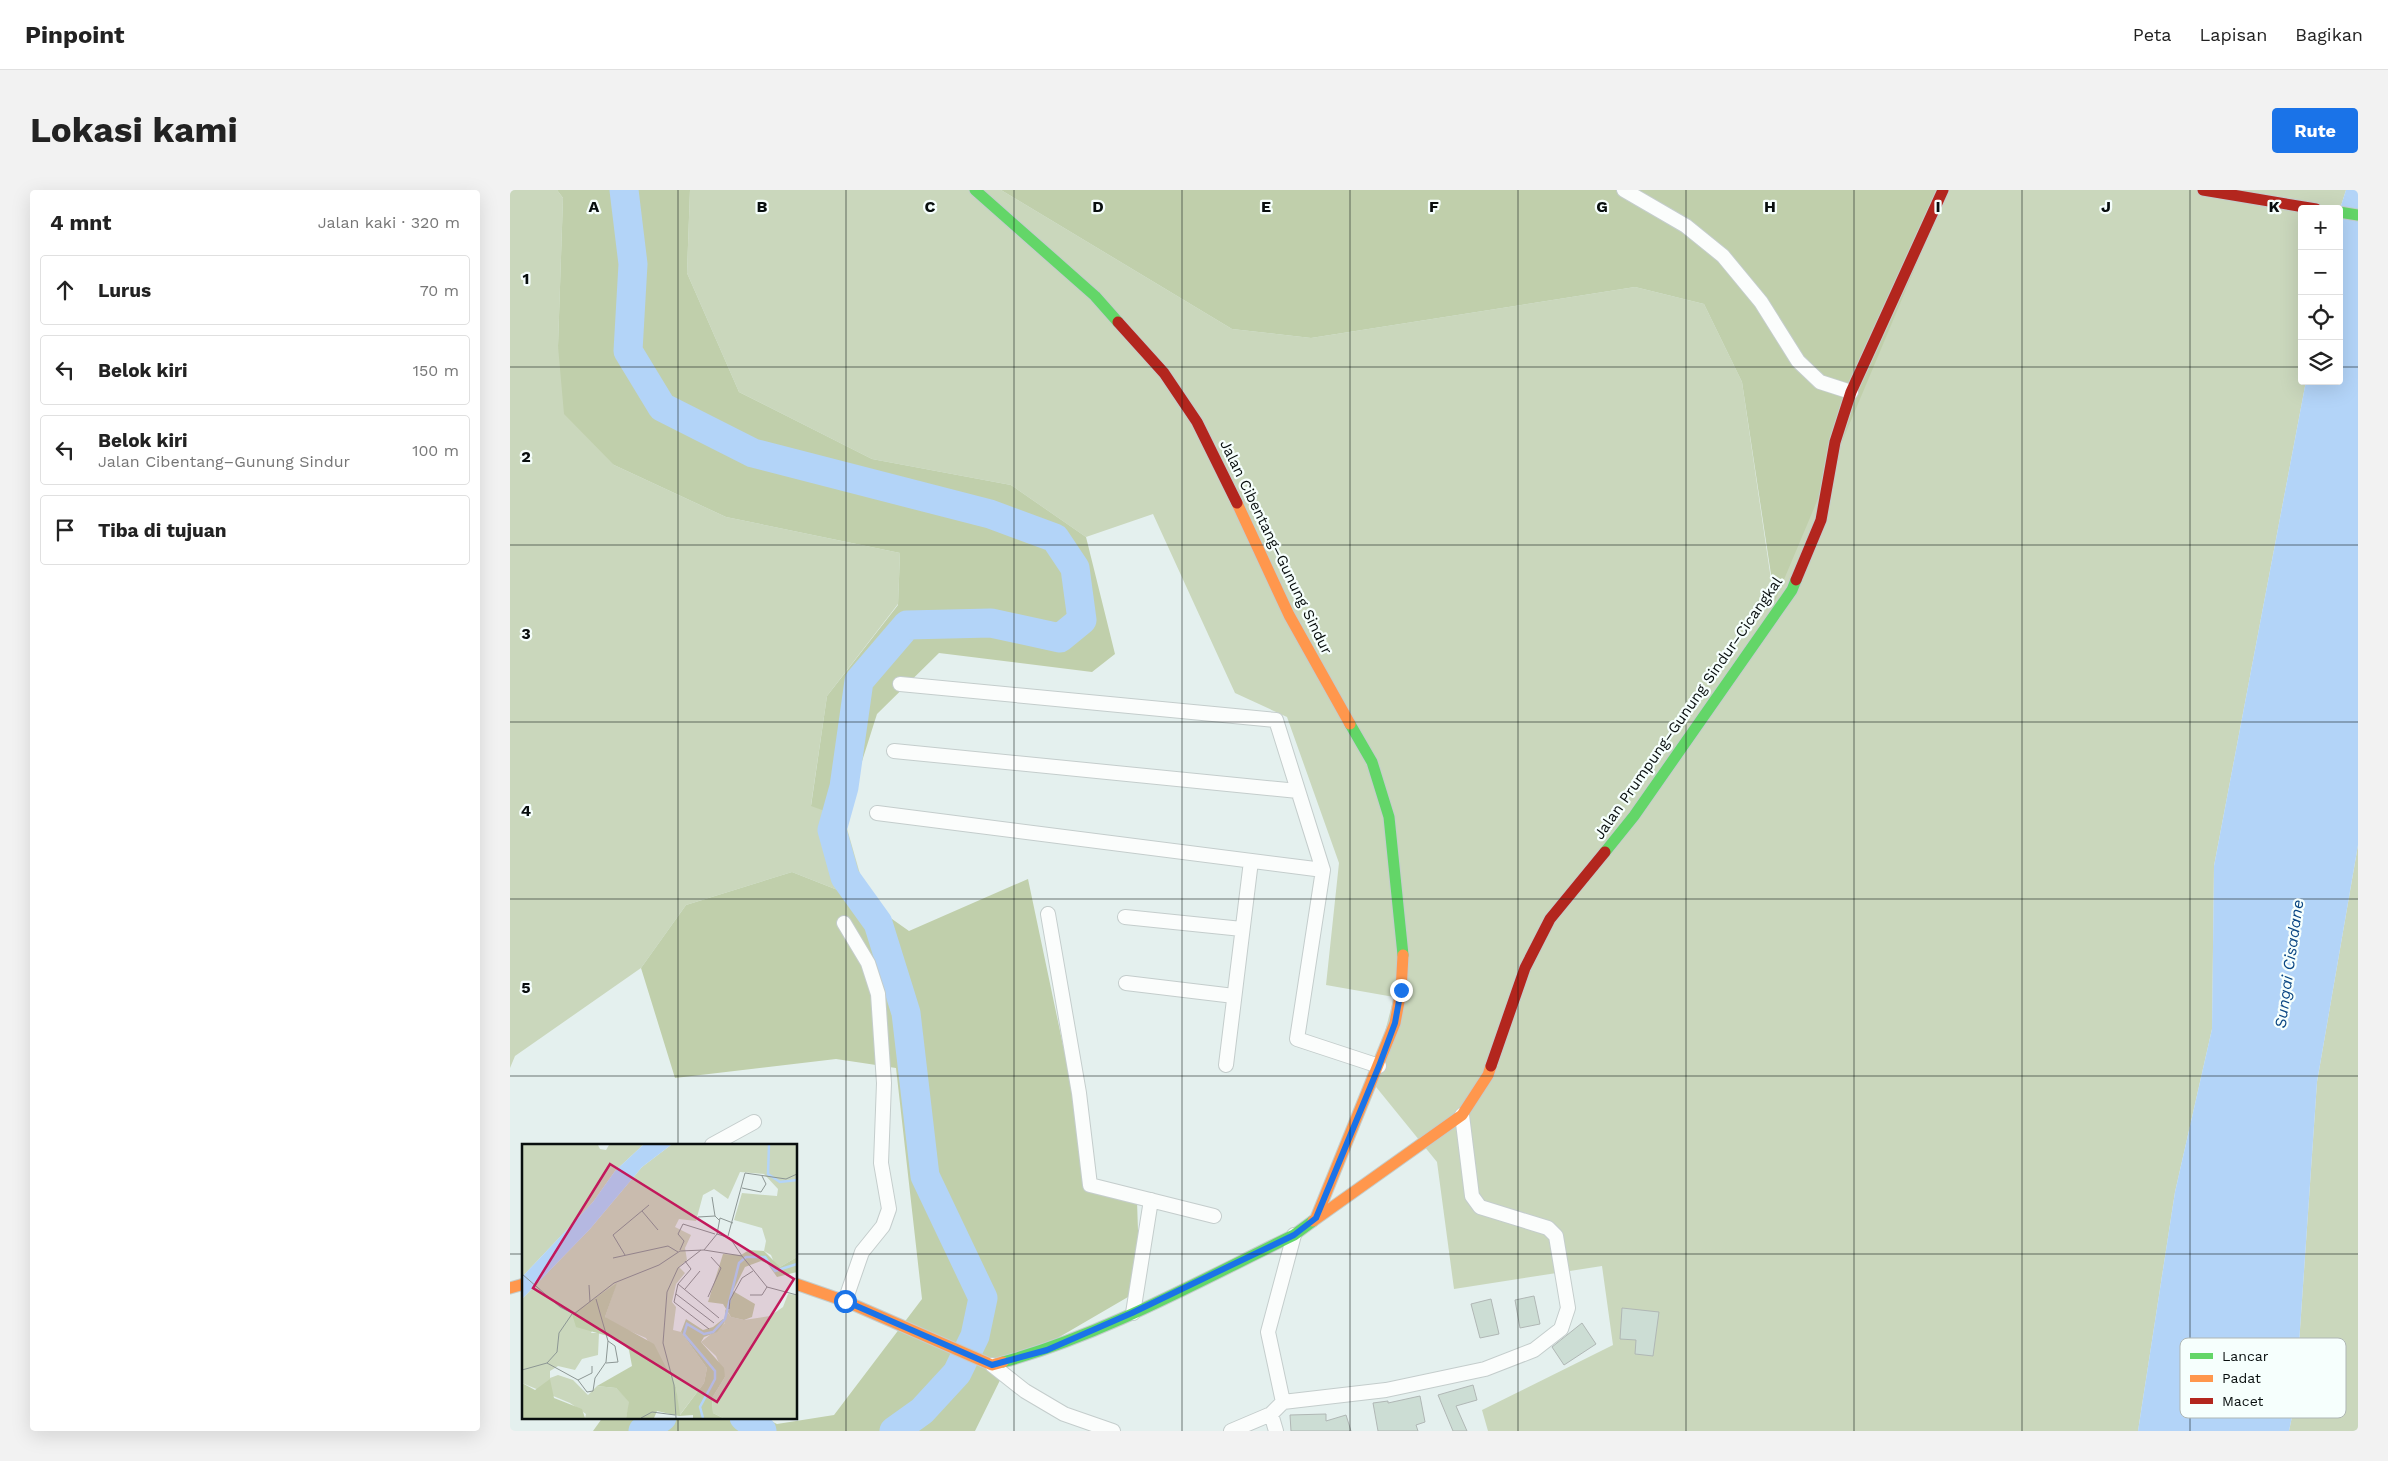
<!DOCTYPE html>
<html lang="id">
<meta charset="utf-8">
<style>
body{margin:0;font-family:"Work Sans",sans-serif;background:#f2f2f2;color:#222}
.controls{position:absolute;right:15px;top:15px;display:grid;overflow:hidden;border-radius:5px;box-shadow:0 5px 20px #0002}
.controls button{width:45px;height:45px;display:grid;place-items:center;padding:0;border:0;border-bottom:1px solid #e0e0e0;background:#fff;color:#222;font:25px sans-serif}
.stop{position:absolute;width:15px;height:15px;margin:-11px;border:4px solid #1a73e8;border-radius:50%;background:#fff}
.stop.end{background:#1a73e8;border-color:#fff;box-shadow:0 1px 5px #0008}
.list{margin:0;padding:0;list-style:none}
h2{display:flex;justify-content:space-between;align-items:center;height:65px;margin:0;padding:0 20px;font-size:21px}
h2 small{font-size:16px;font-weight:400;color:#767676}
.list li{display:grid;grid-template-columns:32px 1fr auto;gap:15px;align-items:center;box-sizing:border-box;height:70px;margin:0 10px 10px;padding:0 10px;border:1px solid #e0e0e0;border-radius:5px}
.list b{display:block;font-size:19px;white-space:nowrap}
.list p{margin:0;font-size:16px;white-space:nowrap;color:#767676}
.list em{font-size:16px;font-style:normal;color:#767676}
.icon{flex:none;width:28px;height:28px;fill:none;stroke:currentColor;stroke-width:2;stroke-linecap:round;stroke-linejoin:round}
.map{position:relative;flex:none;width:1848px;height:1241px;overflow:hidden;border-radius:5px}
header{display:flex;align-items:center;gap:30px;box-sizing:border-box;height:70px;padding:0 25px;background:#fff;border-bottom:1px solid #e0e0e0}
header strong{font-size:24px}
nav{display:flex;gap:28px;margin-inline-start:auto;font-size:18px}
.intro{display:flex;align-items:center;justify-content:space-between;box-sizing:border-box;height:120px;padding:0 30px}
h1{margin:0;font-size:35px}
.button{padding:12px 22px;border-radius:5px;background:#1a73e8;color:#fff;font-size:18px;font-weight:700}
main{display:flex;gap:30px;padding:0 30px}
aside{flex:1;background:#fff;border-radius:5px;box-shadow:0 5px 20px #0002}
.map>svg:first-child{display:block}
</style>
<header>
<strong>Pinpoint</strong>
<nav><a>Peta</a><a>Lapisan</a><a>Bagikan</a></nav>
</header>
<div class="intro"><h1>Lokasi kami</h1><a class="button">Rute</a></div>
<main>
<aside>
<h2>4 mnt<small>Jalan kaki · 320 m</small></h2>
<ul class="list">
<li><svg class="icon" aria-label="ahead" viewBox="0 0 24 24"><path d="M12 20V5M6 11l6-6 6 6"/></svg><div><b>Lurus</b></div><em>70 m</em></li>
<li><svg class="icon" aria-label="left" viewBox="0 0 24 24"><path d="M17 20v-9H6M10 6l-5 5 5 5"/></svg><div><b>Belok kiri</b></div><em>150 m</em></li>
<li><svg class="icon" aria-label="left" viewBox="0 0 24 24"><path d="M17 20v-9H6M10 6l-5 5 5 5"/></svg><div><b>Belok kiri</b><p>Jalan Cibentang–Gunung Sindur</p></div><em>100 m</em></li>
<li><svg class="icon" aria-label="arrive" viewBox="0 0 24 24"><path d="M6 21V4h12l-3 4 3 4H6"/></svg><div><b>Tiba di tujuan</b></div></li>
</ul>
</aside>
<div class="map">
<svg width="1848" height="1241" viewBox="0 0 1848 1241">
<rect width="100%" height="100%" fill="#e4f0ee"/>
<!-- green -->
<path fill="#cad7bc" d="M0 0H47L53 8 48 156 104 275 216 327 390 363 388 414 317 506 301 615 334 628 358 712 282 682 176 715 131 778 5 866 0 878Z
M180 0H491L722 139 801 148 1125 97 1194 114 1232 192 1264 410 1438 0H1836L1829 22V19H1792V191H1796L1704 676 1702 839 1665 1002 1628 1241H978L972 1220 1103 1155 1092 1076 944 1099 927 972 862 892 884 807 816 795 829 673 777 527 725 503 643 324 576 347 501 295 362 269 229 202 177 83Z
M1848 655V1241H1779L1785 1212 1807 892Z"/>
<!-- forest -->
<path fill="#c0cfab" d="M47 0H180L177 83 229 202 362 269 501 295 576 347 605 464 582 482 429 463 367 524 334 628 301 616 317 506 388 415 390 363 216 327 104 275 54 224 48 156 53 8Z
M491 0H1438L1265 411 1232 192 1194 114 1125 97 801 148 722 139Z
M282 682 358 712 399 741 518 689 582 993 627 1011 630 1100 496 1178 465 1241H83L93 1227H253L267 1234 324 1225 412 1109 386 878 326 869 165 888 131 778 176 715Z"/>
<!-- water -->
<path fill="#b3d4f8" d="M1836 0H1848V655L1807 892 1785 1212 1779 1241H1628L1665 1002 1702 839 1704 676 1796 191H1829V22Z"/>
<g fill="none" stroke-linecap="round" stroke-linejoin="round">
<!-- river -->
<path stroke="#b3d4f8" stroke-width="29" d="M114 0 123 74 118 161 152 217 243 263 480 324 545 348 565 378 572 430 550 448 481 433 397 435 349 491 334 597 322 640 335 687 368 733 396 823 415 986 473 1108 465 1146 447 1183 412 1221 384 1241
M234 1227 252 1241
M133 1241 152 1227"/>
</g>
<!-- building -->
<path fill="#ccddd4" stroke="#b0b7b5" d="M1024 1106 1030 1134 1010 1138 1005 1110Z
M981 1109 989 1144 970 1148 961 1114Z
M1112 1118 1149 1122 1143 1166 1125 1164 1126 1150 1110 1149Z
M1072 1133 1086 1154 1054 1175 1042 1157Z
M963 1195 967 1210 946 1216 957 1241H943L928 1205Z
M910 1206 915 1232 906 1235 908 1241H868L863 1213 878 1211V1213Z
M816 1224V1231L836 1225 841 1241H781L780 1225Z"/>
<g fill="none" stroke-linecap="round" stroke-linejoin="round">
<!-- street casing -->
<g stroke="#c4cdcc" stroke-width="16">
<path id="street" d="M1114 0 1176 36 1213 66 1251 112 1288 171 1310 192 1341 202
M390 494 766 530 813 680
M384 561 788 601
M367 623 813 680 787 849 869 876
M538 724 569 903 580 995 704 1026
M615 727 732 739
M334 733 358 773 368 804 374 893 371 973 379 1019 373 1036 352 1062 335 1111
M616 793 724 806
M716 875 741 671
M202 955 244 932
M623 1123 641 1010
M482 1175 515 1201 554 1224 603 1241
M773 1212 876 1200 975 1179 1024 1160 1051 1139 1058 1118 1046 1046 1038 1038 970 1017 962 1006 952 925
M761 1224 766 1241
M721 1241 761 1224 773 1212 758 1142 784 1045"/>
</g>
<!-- fast casing -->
<g stroke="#c4cdcc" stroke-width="13">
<path id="fast" d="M465 0 585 106 608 132
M1829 22 1848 25
M840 534 862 572 879 627 893 765
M1095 662 1124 626 1282 400 1286 390
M493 1172C595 1144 689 1091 784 1045L803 1031"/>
</g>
<!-- slow casing -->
<g stroke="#c4cdcc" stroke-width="13">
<path id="slow" d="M727 313 779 425 840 534
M806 1028 885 833 891 801 893 765
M803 1031 952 925 978 885 981 876
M286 1094 335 1111 482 1175 493 1172
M0 1098 14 1094"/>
</g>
<!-- jam casing -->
<g stroke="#c4cdcc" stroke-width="13">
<path id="jam" d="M1693 0 1806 19
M608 132 654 183 687 232 727 313
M1286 390 1311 330 1325 252 1341 202 1433 0
M981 876 1015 778 1040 729 1095 662"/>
</g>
<!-- street -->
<use href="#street" stroke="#fbfdfc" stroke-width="14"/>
<!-- fast -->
<use href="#fast" stroke="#63d668" stroke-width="11"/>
<!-- slow -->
<use href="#slow" stroke="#ff974d" stroke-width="11"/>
<!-- jam -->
<use href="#jam" stroke="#b3261e" stroke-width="11"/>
</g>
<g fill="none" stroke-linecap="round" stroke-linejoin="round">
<!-- route -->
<path stroke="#1a73e8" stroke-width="6" d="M335 1111 482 1175 537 1160 622 1123 784 1045 806 1028 869 876 885 833 891 800"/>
</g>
<!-- grid -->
<path fill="none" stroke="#080e0e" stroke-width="1" stroke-opacity="0.55" d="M168 0V955M336 0V1241M504 0V1241M672 0V1241M840 0V1241M1008 0V1241M1176 0V1241M1344 0V1241M1512 0V1241M1680 0V1241M0 177H1792M1829 177H1848M0 355H1848M0 532H1848M0 709H1848M0 886H1848M0 1064H14M286 1064H1848M168 1227V1241"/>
<g text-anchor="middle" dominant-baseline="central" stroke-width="4.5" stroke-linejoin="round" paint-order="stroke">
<!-- street labels -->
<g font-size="15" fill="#080e0e" stroke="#f6fffd">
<text transform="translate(766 357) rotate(64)">Jalan Cibentang–Gunung Sindur</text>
<text transform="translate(1178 518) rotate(-55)">Jalan Prumpung–Gunung Sindur–Cicangkal</text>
</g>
<!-- water labels -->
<g font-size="16" font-style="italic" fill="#0a4683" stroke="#f6fffd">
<text transform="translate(1779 774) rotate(-82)">Sungai Cisadane</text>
</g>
</g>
<!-- overview -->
<g transform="translate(12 954)">
<rect width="275" height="275" fill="#e4f0ee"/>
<path d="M0 1H76L78 5 84 6 87 1H121L93 27 71 58 0 133ZM149 1H275V113L258 123 253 121 249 111 242 107 244 97 240 84 212 76 220 49 255 52 256 45 242 30 218 28 206 55 192 45 181 51 174 77 157 75 153 83 169 91 163 104 165 116 157 123 163 129 154 140 150 158 154 163 151 186 159 188 185 224 182 239 157 272 154 243 124 194 89 179 83 173 94 140 69 189H77L76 211 60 215 53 226 36 222 28 227V234L36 231 51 236 66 251 75 242 94 244 108 258 104 274H63L64 270 48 259 0 239V155L68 85 120 23ZM266 150 275 151V274H201L191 269 190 254 203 233 194 212 179 198 203 179V165L209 173 222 176 248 172 261 163Z" fill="#cad7bc"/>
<path d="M227 106 242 107 258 123 275 113V128L255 133 245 119 239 117 223 123 211 147 233 160 230 173 222 176 209 173 201 160 186 158 201 110 219 111ZM95 139 83 173 132 200 154 243 158 271 182 239 185 224 159 188 164 175 181 186 191 183 201 175 203 178 195 188 182 193 179 198 202 224 203 233 190 254 191 269 201 274H171V271L157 272 135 267 132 274H104L107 258 94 244 75 242 110 222 107 206 93 194 54 183 50 170ZM28 235 32 254 60 265 63 274H0V239L13 246Z" fill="#c0cfab"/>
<path d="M121 1H149L120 23 68 85 0 155V133L71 58 93 27Z" fill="#b3d4f8"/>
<path fill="none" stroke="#b3d4f8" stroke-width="2.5" d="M247 1 246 30 258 38 275 36M181 274 178 263 193 235V227L162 190 165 180 182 190 191 188 203 175 217 119 224 113H243L253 127 275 120"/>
<path fill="none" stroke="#8c9694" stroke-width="1" d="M220 44 239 48 244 40 240 32M190 53 193 72 198 77M120 67 136 86M176 73 193 72M195 90 198 74 211 79M206 92 223 29 264 35 275 30M158 106 162 97 156 90 161 80 193 90M182 106 195 90 208 94 220 112M103 111 91 91 127 61M91 114 146 102 156 108M163 117 169 125 156 140 197 174M0 130 38 163 52 170 92 139 137 121 158 107 182 106 220 112 245 143 275 151M156 140 152 158 187 185M67 141 68 158M163 145 178 127M154 150 192 179M228 151H240L245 143M186 153 199 124 189 113M207 165 208 156 220 134 231 127M25 219 56 236 65 248 71 247 73 234 84 218 86 197 74 155M84 219 96 218 93 202 86 197M0 226 25 219 35 208 37 189 50 170M56 236 70 229V222M119 274 130 268 153 271M154 274 152 241 141 199 145 148 156 124 179 106"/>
<path fill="#c2185b" fill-opacity="0.15" stroke="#c2185b" stroke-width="2.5" d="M88 20 272 135 195 258 11 144Z"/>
<rect width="275" height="275" fill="none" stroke="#080e0e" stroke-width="2.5"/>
</g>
<!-- legend -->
<rect x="1670" y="1148" width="166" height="80" rx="8" fill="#f6fffd" stroke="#afb7b5" stroke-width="1"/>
<rect x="1680" y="1163" width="23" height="6" fill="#63d668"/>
<rect x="1680" y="1185" width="23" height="7" fill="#ff974d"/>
<rect x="1680" y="1208" width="23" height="6" fill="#b3261e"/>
<g font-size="14" fill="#080e0e">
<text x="1712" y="1171">Lancar</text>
<text x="1712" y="1193">Padat</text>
<text x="1712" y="1216">Macet</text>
</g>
<g font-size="16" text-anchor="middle" font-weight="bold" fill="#080e0e" stroke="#f6fffd" stroke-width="4.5" stroke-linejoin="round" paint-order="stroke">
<text x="84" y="22">A</text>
<text x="252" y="22">B</text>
<text x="420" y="22">C</text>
<text x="588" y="22">D</text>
<text x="756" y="22">E</text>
<text x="924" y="22">F</text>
<text x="1092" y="22">G</text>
<text x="1260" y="22">H</text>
<text x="1428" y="22">I</text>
<text x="1596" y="22">J</text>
<text x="1764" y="22">K</text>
<text x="16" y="94">1</text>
<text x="16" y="272">2</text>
<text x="16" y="449">3</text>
<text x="16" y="626">4</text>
<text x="16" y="803">5</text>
</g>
</svg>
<div class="controls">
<button>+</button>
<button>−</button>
<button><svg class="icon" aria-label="locate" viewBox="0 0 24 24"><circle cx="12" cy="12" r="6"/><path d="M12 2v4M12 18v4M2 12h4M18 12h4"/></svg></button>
<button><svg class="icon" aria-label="layers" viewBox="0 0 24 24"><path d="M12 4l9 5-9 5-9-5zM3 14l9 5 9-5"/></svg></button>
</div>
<div class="stop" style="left:335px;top:1111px"></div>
<div class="stop end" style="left:891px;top:800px"></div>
</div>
</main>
